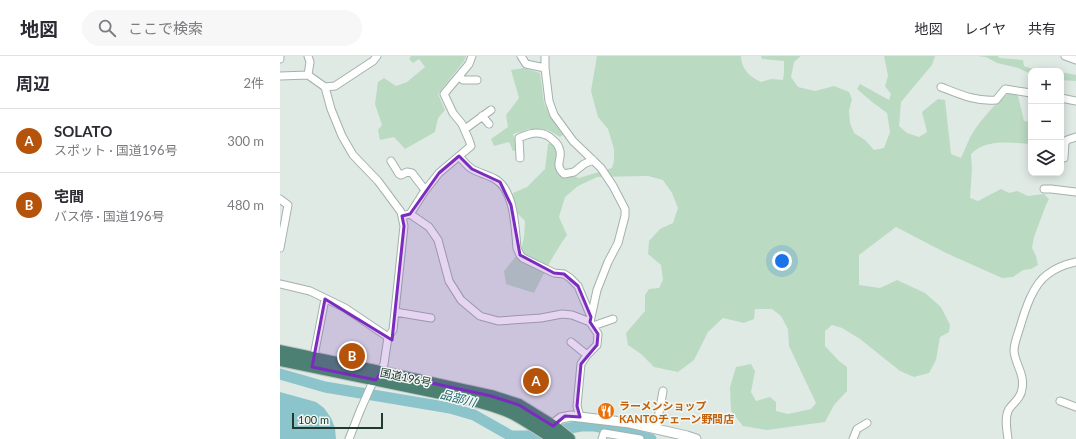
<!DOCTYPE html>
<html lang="ja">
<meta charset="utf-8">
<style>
body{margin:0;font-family:Lato,"Noto Sans JP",sans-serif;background:#f7f7f7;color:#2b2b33}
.controls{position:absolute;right:12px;top:12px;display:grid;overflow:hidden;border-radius:8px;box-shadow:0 2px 10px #0003}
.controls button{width:36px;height:36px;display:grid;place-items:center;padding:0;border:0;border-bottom:1px solid #e1e1e2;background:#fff;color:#2b2b33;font:20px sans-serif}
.scale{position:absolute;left:12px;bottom:10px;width:91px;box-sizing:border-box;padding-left:4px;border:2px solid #223932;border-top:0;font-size:11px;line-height:14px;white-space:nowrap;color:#223932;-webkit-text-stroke:3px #f1f7f3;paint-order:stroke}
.you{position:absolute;left:502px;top:205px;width:14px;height:14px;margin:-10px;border:3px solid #fff;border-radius:50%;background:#1a73e8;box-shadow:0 0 0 6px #1a73e833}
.badge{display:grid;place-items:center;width:26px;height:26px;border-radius:50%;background:#b45309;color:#fff;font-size:13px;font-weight:700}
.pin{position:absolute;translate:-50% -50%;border:2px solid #fff;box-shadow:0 1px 4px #0006}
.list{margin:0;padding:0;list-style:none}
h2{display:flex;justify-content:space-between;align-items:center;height:52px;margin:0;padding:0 16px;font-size:17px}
h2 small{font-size:13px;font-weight:400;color:#7c7c81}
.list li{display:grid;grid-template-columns:26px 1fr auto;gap:12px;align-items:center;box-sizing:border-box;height:64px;padding:0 16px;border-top:1px solid #e1e1e2}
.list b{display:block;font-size:15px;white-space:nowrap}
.list p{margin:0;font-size:13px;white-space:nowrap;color:#7c7c81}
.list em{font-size:13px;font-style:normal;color:#7c7c81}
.icon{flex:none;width:22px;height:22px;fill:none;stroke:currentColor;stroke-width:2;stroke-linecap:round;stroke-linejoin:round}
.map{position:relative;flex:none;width:796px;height:383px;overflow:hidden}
header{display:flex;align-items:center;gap:24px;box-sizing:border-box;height:56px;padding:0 20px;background:#fff;border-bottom:1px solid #e1e1e2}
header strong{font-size:19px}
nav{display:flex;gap:22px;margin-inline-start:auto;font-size:14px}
.search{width:280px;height:36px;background:#f7f7f7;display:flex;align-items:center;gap:10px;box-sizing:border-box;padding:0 14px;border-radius:22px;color:#7c7c81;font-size:15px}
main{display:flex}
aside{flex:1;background:#fff}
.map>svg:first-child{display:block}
</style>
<header>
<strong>地図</strong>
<div class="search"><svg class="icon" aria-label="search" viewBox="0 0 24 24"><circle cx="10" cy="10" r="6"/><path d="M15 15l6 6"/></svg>ここで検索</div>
<nav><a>地図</a><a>レイヤ</a><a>共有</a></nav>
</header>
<main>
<aside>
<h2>周辺<small>2件</small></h2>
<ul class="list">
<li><span class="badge">A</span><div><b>SOLATO</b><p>スポット · 国道196号</p></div><em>300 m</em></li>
<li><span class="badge">B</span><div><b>宅間</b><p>バス停 · 国道196号</p></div><em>480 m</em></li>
</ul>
</aside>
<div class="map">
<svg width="796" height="383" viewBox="0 0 796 383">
<rect width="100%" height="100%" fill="#e0eae5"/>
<!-- green -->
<path fill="#bbdac2" d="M131 0H186L184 5 158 38 165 54 158 62 155 76 125 93 114 81 100 84 98 74 102 69 95 48 98 26 104 22 116 30 127 26 145 11 139 3 133 7 129 3Z
M317 0H461C461 13 470 21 481 26L491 23 503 24 504 16V5L482 3 481 0H521L514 6 511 21 518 31 535 35 554 30 569 36 572 43 569 55 570 67 574 77 585 84 594 94 604 92 610 76 607 57 592 46 577 33 580 28 609 44 611 38 605 30 608 20 604 0H655L652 9 621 46 619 70 627 77 639 81 647 76 642 56 658 43 665 44 671 98 681 102C684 96 686 90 689 84 695 70 718 43 731 36L738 40 744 65 751 66V88C731 87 707 82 691 98L692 113 690 142 698 145 721 133 729 137 737 135 748 140 764 138 769 143 766 149 754 181 752 192 756 200 758 209 751 213 743 214 733 221 722 222 666 197 616 171 579 199V229L600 232 617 224 645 237 661 251 670 269 669 276 660 281 656 304 649 317 634 321 620 315 580 283 562 272 552 269 545 275V290L559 305 567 311V335L554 349 545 366 487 374 463 370 451 355 450 331 456 311 471 308 475 315 471 336 476 345 490 341 496 346V355L508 358 531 353 536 347 509 290 508 273 501 260 492 253H475L474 263 464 267 443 262 428 276 414 304 398 316 374 311 361 298 348 289 346 277 365 255V239L369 233 379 232 383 224 381 209 368 198 369 185 380 173 393 167 398 152 392 137 383 124 368 120 317 121 298 130 285 141 279 161 287 179C274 197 264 217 254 237L226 228 224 215 241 194 244 181 245 165 236 156 233 137 247 131 265 113 268 88 274 86 286 117 299 122 332 112 334 105V93L328 73 318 61 311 35Z
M698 0H718L719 2 743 4 744 10 758 15H751V18L738 12 717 7 706 1Z
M244 12 260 17 264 47 271 62 284 78 280 81 268 74 249 73 233 78 239 94 233 95 229 86 214 90 211 83 228 71 226 59 239 42 231 14Z
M781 16 796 19V25L781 24Z"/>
<!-- water -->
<path fill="#8cc4cb" d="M0 336 36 346 44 352 51 362 55 372 56 383H0Z"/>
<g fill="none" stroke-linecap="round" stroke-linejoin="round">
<!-- river -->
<path stroke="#8cc4cb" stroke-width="11" d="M0 318 45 331 170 352 194 359 231 380H247L301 370H315L348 377 371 383"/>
<!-- minor casing -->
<g stroke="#a3b1ac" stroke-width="9">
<path id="minor" d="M241 0 246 8 265 12
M265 0V12L269 45 274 59 293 85 321 112 333 130 345 153V160L338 187 328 206 317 234 310 266
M785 0 796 4
M0 3V0
M28 19 30 6 28 0
M0 20 28 19 45 31 51 53 62 80 73 99 98 125 121 156 124 170 113 274 108 281 104 308 96 324 91 330 80 355 69 383
M179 20 183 24H197
M45 31 55 30 93 5 97 0
M661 31C679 38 696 46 716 44L725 33 751 37
M781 42 796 45
M202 60 209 68
M185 73 211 54
M179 100C183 105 187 110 192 113 199 117 208 119 215 123 235 134 235 173 237 192L240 199 243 202 274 217 284 218 290 222 298 230 311 261
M240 102 239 82C247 78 258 75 266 79 269 80 272 83 274 85 277 87 279 91 280 95 282 104 274 109 284 118L294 116 304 108 313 104
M784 102 785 87 787 84 796 81
M111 105 119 118 121 119 127 116 132 117 145 134
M764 133H771L796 136
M0 143 8 149 0 192
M130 158 144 136 159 117 191 90 189 84 182 68 173 57 164 38 189 8 192 0
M122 160 130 158 149 171 158 184 169 225 181 244 200 260 218 265 261 262 282 258 292 259 310 266 318 278 317 289 307 299 301 308 297 350 300 361
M0 228 30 235 65 252 108 281
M115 256 151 262
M313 270 333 263
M291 286 307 299
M33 305 45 243
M780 345 796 351
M376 373 383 335
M322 383 324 377 360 383
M573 383 577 373 587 367
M728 383C727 374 724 362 729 353 734 346 741 342 742 333 745 318 735 308 734 295 734 287 738 278 740 271 745 254 753 228 768 218 776 212 787 208 796 206"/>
</g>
<!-- tertiary casing -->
<g stroke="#a3b1ac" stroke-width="11">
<path id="tertiary" d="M270 375 277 365 281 362 291 360 350 367 407 380 416 383"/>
</g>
<!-- trunk casing -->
<g stroke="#bdc4c2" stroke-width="14">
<path id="trunk" d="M0 295 101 316 211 340 239 349 273 370 289 383
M0 304 161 337
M183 342C201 346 218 350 234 358 249 366 261 375 275 383"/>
</g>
<!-- minor -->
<use href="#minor" stroke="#fff" stroke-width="7"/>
<!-- tertiary -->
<use href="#tertiary" stroke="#fff" stroke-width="9"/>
<!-- trunk -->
<use href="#trunk" stroke="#4c8072" stroke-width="12"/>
</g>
<!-- marked area -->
<path fill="#7b2cbf" fill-opacity="0.2" stroke="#7b2cbf" stroke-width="3" stroke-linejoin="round" d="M179 100 192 113 220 126 231 149 240 199 274 217 284 218 298 230 311 261 310 266 318 278 317 289 301 308 297 350 300 361 285 360 273 370 239 349 211 340 101 316 96 324 32 311 45 243 112 284 124 170 122 160 130 158 159 117Z"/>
<!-- icons -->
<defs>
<g id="restaurant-disc" transform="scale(0.9)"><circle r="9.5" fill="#e8710a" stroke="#f1f7f3"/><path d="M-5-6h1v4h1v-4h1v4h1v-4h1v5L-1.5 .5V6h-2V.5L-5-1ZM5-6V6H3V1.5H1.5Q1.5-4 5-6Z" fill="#fff"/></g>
</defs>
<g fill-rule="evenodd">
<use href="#restaurant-disc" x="326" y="355"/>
</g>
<g text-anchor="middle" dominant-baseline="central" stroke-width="3" stroke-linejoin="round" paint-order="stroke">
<!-- street labels -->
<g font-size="11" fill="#223932" stroke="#f1f7f3">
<text transform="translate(126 321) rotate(12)">国道196号</text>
</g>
<!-- food labels -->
<g font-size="11" font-weight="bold" fill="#c56008" stroke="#f1f7f3" text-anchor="start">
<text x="339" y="349">ラーメンショップ<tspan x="339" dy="13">KANTOチェーン野間店</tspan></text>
</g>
<!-- water labels -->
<g font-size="12" font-style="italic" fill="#216670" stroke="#f1f7f3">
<text transform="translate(178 342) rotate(15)">品部川</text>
</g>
</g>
</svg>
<div class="controls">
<button>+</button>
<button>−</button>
<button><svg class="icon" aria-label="layers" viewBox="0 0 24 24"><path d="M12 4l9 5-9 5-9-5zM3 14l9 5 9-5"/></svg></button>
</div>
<div class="scale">100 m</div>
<div class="you"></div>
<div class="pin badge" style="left:256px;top:325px">A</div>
<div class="pin badge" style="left:72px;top:300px">B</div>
</div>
</main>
